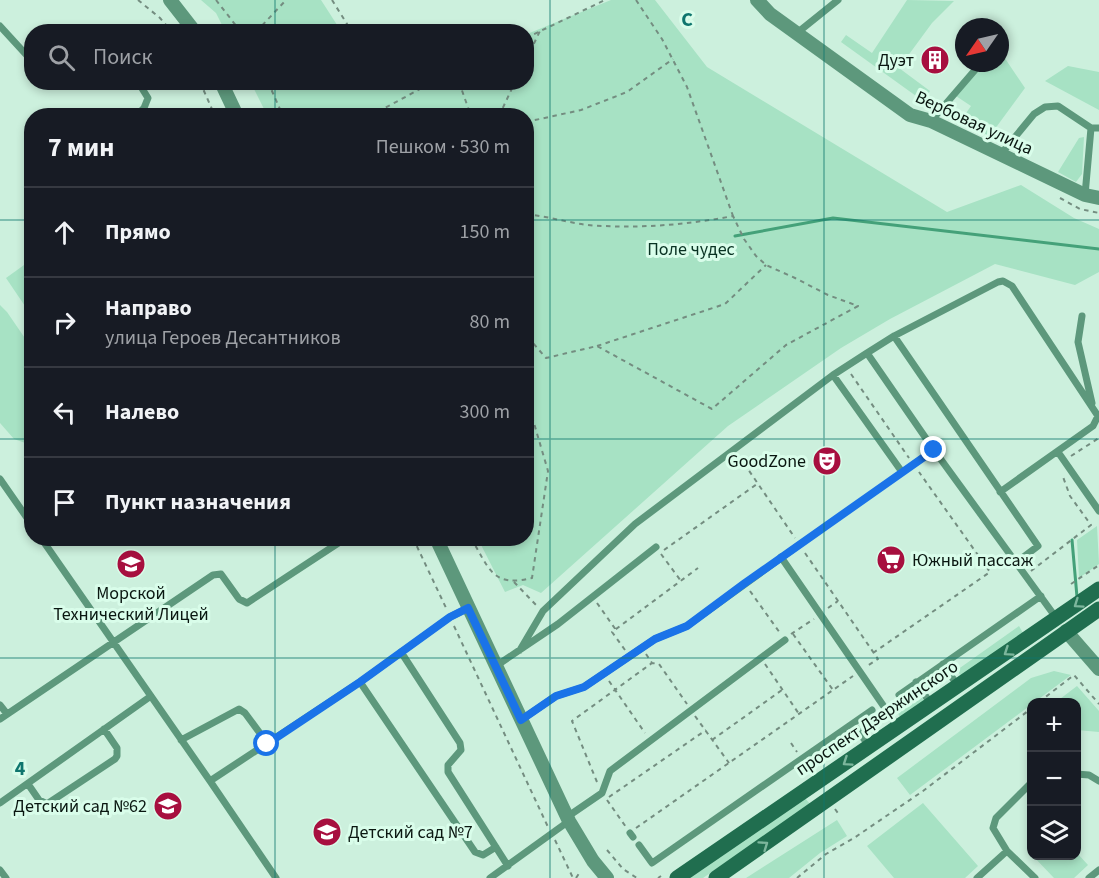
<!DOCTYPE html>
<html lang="ru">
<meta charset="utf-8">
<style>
body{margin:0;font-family:"Source Sans 3",sans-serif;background:#20242c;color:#f1f3f6}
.controls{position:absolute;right:18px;bottom:18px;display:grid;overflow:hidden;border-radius:12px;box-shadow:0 3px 9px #0003}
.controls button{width:54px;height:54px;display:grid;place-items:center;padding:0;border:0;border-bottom:2px solid #363941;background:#171b24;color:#f1f3f6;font:30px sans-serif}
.compass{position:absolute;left:955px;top:18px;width:54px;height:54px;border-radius:50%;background:#171b24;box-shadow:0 3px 9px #0003;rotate:236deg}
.stop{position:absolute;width:18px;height:18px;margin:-14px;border:4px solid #1a73e8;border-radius:50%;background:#fff}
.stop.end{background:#1a73e8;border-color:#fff;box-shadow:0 2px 6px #0008}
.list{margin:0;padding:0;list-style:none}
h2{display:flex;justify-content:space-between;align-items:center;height:78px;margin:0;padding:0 24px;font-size:26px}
h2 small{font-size:20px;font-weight:400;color:#9ea1a6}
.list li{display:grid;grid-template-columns:39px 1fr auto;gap:18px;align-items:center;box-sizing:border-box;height:90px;padding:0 24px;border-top:2px solid #363941}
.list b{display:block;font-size:22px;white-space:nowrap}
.list p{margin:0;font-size:20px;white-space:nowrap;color:#9ea1a6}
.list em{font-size:20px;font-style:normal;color:#9ea1a6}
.icon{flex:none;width:33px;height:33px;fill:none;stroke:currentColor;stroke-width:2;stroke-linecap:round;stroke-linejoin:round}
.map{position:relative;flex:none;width:1099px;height:878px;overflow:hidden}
.search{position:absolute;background:#171b24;box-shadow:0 3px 9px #0003;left:24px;top:24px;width:510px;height:66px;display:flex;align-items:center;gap:15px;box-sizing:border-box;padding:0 21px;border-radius:24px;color:#9ea1a6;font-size:22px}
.panel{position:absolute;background:#171b24;box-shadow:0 3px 9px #0003;left:24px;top:108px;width:510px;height:438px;border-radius:24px}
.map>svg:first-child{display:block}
</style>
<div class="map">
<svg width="1099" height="878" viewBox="0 0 1099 878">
<rect width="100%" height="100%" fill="#ccf0dd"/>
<!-- green -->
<path fill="#a7e2c4" d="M201 0H321L341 31H225L216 13Z
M611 0H655L707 67 947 212 1021 185 1074 218 1099 229V272L1075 285 995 264 890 319 841 348 728 426 541 593 523 585 505 592 478 539 526 538V116L267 115 251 83 526 82 527 34Z
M907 0 954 1 932 23 899 68 930 91 923 101 841 42 846 35 872 53Z
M1000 51 1025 88 989 137 964 116 971 106 956 96 982 63H1000Z
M1068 66 1099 72V110L1045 81Z
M1084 137 1082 174 1076 182 1058 172 1079 138Z
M31 260V315L6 278Z
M0 305 7 312 31 347V445L14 439 0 423Z
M1097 526 1099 564 1079 578 1077 540Z
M1019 626 1023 633 961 676 957 670Z
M1054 671 1071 675 910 795 897 778 1031 678Z
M1077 686 1099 711V732L1077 730 1076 702H1056Z
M921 696 924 701 901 718 897 712Z
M805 798 810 804 703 878H689Z
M923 803 978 866 965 878H894L867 846Z
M837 820 847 836 820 853 789 878H746Z
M1077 853 1088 865 1074 878H1054L1033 856H1076Z"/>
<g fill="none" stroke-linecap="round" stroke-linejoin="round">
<!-- stream -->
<path stroke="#44a179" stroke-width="3" d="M735 236 833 218 1099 249
M1072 540 1077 597"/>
<!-- path -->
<path stroke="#748d80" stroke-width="2" stroke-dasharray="4.5 4.5" stroke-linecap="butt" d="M138 0 160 18 172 32
M216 0 241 32
M332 0 352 32
M636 0 662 39 687 87 733 216
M256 32 286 0
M526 38 605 0
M526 60 540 31
M200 82 215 116
M268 82 283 116
M459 82 471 116
M370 116 433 82
M499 116 515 82
M526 122 581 110 627 92 673 59
M1060 198 1080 209 1099 213
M526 214C553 217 578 226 604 226 648 228 691 224 733 216L744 239 756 256 766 265 795 278 828 295 858 306 786 345 712 409 597 346 546 358 526 335
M597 346 725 304 766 265
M851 374 909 458
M739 456 795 538
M1071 456 1099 438
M413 538 447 610
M471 538C489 568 492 588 532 578L548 471 526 396
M806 540 894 478
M664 550 757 484
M805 553 878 659 867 666
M661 554 681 581
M1031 571 1091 525 1070 496 1062 474
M514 582 537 606
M1071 584 1099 565
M750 591 780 633
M597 603 616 630
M828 608 838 601
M454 626 548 827
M791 634 814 619
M793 634 833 690
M625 650 612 632 698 568
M873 653 990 572 919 472
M646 654 652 663 659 664 687 704
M765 664 799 714
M609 681 645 733
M1039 702 1074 675 1099 704
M695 716 729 763
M712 740 782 690
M791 743 797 752
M597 782 572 721 652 663
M609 797 706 730
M607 800 626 827
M835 809 840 816
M636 828 853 676
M555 840 573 878
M607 850 623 869 637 878
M576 878 580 872
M658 878 661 876
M797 878 826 854 854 838 923 791 1032 708"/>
<!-- lane -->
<path stroke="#5d987c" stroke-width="7" d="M0 26 32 61
M797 33 838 0
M136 116 144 108 148 98 138 82
M931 121 975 70 976 63
M1001 154 1034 114 1045 107 1058 106 1091 128H1099
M1085 195 1091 128
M1082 316 1078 342 1092 403
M894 336 1038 546 1017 562
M867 353 894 336 998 282 1003 281 1012 286 1098 416 1093 426 1000 492
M833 375 902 472
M1058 452 1099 511
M914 464 934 450
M0 479 32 525
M41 538 210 781 276 878
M781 557 898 727
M520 650 543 611 635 524 833 375 867 353 934 450 1057 619
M401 652 460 743 461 750 448 765V772L508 866
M943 664 958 686
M496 666 558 624 656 547
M360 682 475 852 483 855 496 847
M916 682 931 704
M899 695 1041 596
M0 705 7 714
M0 719 213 575 221 574 239 599 247 603 346 538
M521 720 556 696 584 687 655 639 687 626 799 545
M853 724 869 746
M181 740 239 709 245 713 268 744
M1076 774 1089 775 1099 781
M210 781 360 682 450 617 468 608
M1032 782 996 818 993 828 1007 851 1035 878
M28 784 39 800 47 804 115 759 117 756V748L104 729
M0 803 151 696
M567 817 602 793 610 771 785 640
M630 833 633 837
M639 845 652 863 872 710
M0 870 6 878
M490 878 569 821
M977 878 1007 851
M1089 878 1099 870"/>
<!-- street -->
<path stroke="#5d987c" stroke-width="14" d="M170 0 195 32
M757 0 770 14 910 115 931 121 1085 195 1099 198
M221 82 237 116
M436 538 569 821 593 861 607 878
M1066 631 1099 669"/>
<!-- secondary -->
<path stroke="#206e4f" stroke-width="15" d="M677 878 1099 589
M716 878 1099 609"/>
</g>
<!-- one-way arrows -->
<defs><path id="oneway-chevron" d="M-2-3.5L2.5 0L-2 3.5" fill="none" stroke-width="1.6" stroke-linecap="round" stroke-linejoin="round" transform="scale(1.5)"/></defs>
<g stroke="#7cb69c">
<use href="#oneway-chevron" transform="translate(1078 604) rotate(145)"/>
<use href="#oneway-chevron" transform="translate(1008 652) rotate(146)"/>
<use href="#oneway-chevron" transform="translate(847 762) rotate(146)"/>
<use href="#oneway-chevron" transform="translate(764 845) rotate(-35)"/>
</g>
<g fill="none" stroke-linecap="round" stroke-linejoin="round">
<!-- route -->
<path stroke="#1a73e8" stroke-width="8" d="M267 744 360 682 450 617 468 608 521 720 556 696 584 687 655 639 687 626 745 583 934 450"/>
</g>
<!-- grid -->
<path fill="none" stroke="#0f766e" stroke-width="1.5" stroke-opacity="0.55" d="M275 0V32M550 0V878M824 0V878M275 82V116M0 220H32M526 220H1099M0 439H32M526 439H1099M275 538V878M0 658H1099"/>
<!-- icons -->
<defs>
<g id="building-disc" transform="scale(1.5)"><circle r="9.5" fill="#a70f3f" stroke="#d9fdea"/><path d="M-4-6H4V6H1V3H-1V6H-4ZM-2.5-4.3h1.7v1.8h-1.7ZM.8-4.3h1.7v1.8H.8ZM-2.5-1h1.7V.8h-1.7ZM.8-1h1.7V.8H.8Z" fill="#fff"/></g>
<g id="theatre-disc" transform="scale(1.5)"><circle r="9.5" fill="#a70f3f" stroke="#d9fdea"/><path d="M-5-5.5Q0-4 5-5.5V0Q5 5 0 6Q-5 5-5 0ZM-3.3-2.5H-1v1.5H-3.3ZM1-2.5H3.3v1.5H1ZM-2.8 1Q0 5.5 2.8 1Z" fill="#fff"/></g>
<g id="supermarket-disc" transform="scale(1.5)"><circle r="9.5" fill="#a70f3f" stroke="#d9fdea"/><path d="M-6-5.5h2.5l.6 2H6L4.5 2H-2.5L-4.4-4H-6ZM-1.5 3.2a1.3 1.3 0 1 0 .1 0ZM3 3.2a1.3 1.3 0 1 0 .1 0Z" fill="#fff"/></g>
<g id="school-disc" transform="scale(1.5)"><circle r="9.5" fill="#a70f3f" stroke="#d9fdea"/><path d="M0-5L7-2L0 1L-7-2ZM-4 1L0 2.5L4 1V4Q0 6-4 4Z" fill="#fff"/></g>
</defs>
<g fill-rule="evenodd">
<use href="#building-disc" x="935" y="60"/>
<use href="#theatre-disc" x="827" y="461"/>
<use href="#supermarket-disc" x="891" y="560"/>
<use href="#school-disc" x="131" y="564"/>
<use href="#school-disc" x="168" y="806"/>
<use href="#school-disc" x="327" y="832"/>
</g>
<g text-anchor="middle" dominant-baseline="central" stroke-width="6" stroke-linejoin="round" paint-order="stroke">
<!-- poi labels -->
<g font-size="18" fill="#0a1711" stroke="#d9fdea" text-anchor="end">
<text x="914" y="60">Дуэт</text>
<text x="806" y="461">GoodZone</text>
<text x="912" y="560" text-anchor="start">Южный пассаж</text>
<text x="131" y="593" text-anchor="middle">Морской<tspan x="131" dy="21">Технический Лицей</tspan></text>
<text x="147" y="806">Детский сад №62</text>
<text x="348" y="832" text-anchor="start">Детский сад №7</text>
</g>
<!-- street labels -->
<g font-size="18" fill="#0a1711" stroke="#d9fdea">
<text transform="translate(974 123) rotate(25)">Вербовая улица</text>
<text transform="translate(877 718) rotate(-34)">проспект Дзержинского</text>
</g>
<!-- park labels -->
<g font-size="18" fill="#093323" stroke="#d9fdea">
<text x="691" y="249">Поле чудес</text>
</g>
</g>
<g font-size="20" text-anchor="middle" font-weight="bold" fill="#0f766e" stroke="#d9fdea" stroke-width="6" stroke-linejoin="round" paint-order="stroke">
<text x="687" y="26">C</text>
<text x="20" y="775">4</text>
</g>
</svg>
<div class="controls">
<button>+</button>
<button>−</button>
<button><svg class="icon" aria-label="layers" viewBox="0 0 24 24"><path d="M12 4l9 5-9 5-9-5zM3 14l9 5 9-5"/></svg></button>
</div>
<svg class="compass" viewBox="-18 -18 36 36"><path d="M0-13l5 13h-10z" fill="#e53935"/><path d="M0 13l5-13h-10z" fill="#9ea1a6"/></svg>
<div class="stop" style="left:267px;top:744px"></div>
<div class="stop end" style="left:934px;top:450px"></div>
<div class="search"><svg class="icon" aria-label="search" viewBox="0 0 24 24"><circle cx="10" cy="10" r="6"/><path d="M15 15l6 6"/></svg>Поиск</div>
<section class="panel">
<h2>7 мин<small>Пешком · 530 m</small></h2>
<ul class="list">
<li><svg class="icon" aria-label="ahead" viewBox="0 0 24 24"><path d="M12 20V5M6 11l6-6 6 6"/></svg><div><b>Прямо</b></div><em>150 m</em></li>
<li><svg class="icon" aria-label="right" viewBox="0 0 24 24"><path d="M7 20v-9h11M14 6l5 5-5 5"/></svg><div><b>Направо</b><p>улица Героев Десантников</p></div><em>80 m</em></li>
<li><svg class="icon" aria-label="left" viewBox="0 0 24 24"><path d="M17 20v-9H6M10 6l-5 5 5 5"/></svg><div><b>Налево</b></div><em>300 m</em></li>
<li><svg class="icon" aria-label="arrive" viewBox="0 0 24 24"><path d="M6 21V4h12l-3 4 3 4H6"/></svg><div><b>Пункт назначения</b></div></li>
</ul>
</section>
</div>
